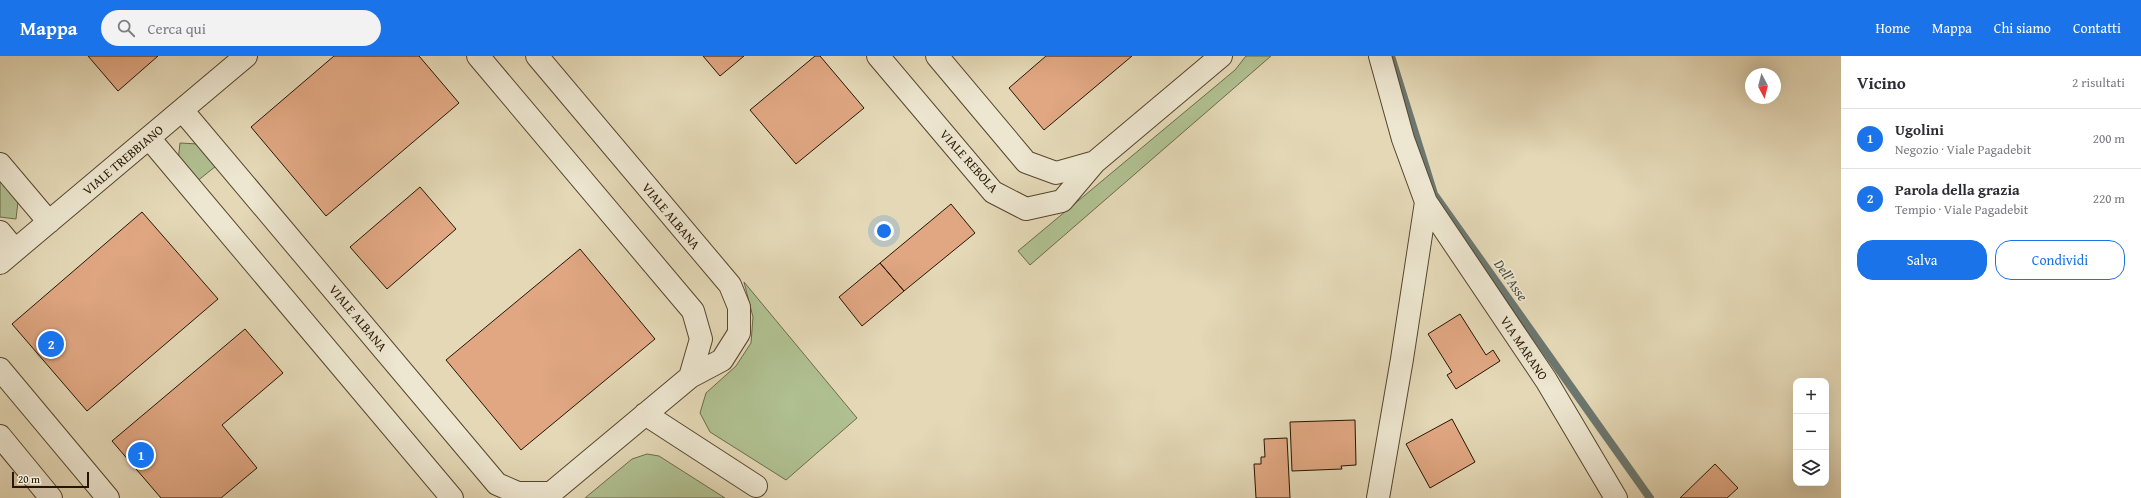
<!DOCTYPE html>
<html lang="it">
<meta charset="utf-8">
<style>
body{margin:0;font-family:"Gentium Book Plus",serif;background:#f2f2f3;color:#2b2b33}
.controls{position:absolute;right:12px;bottom:12px;display:grid;overflow:hidden;border-radius:8px;box-shadow:0 4px 16px #0002}
.controls button{width:36px;height:36px;display:grid;place-items:center;padding:0;border:0;border-bottom:1px solid #e1e1e2;background:#fff;color:#2b2b33;font:20px sans-serif}
.compass{position:absolute;left:1745px;top:12px;width:36px;height:36px;border-radius:50%;background:#fff;box-shadow:0 4px 16px #0002;rotate:173deg}
.scale{position:absolute;left:12px;bottom:10px;width:77px;box-sizing:border-box;padding-left:4px;border:2px solid #261601;border-top:0;font-size:11px;line-height:14px;white-space:nowrap;color:#261601;-webkit-text-stroke:3px #ede6d0;paint-order:stroke}
.you{position:absolute;left:884px;top:175px;width:14px;height:14px;margin:-10px;border:3px solid #fff;border-radius:50%;background:#1a73e8;box-shadow:0 0 0 6px #1a73e833}
.badge{display:grid;place-items:center;width:26px;height:26px;border-radius:50%;background:#1a73e8;color:#fff;font-size:13px;font-weight:700}
.pin{position:absolute;translate:-50% -50%;border:2px solid #fff;box-shadow:0 1px 4px #0006}
.list{margin:0;padding:0;list-style:none}
h2{display:flex;justify-content:space-between;align-items:center;height:52px;margin:0;padding:0 16px;font-size:17px}
h2 small{font-size:13px;font-weight:400;color:#7c7c81}
.list li{display:grid;grid-template-columns:26px 1fr auto;gap:12px;align-items:center;box-sizing:border-box;height:60px;padding:0 16px;border-top:1px solid #e1e1e2}
.list b{display:block;font-size:15px;white-space:nowrap}
.list p{margin:0;font-size:13px;white-space:nowrap;color:#7c7c81}
.list em{font-size:13px;font-style:normal;color:#7c7c81}
.actions{display:flex;gap:8px;padding:12px 16px}
.actions a{flex:1;padding:9px 0;border:1px solid #1a73e8;border-radius:16px;text-align:center;font-size:14px;color:#1a73e8}
.actions .main{background:#1a73e8;color:#fff}
.icon{flex:none;width:22px;height:22px;fill:none;stroke:currentColor;stroke-width:2;stroke-linecap:round;stroke-linejoin:round}
.map{position:relative;flex:none;width:1841px;height:442px;overflow:hidden}
header{display:flex;align-items:center;gap:24px;box-sizing:border-box;height:56px;padding:0 20px;background:#1a73e8;color:#fff}
header strong{font-size:19px}
nav{display:flex;gap:22px;margin-inline-start:auto;font-size:14px}
.search{width:280px;height:36px;background:#f2f2f3;display:flex;align-items:center;gap:10px;box-sizing:border-box;padding:0 14px;border-radius:22px;color:#7c7c81;font-size:15px}
main{display:flex}
aside{flex:1;background:#fff}
.map>svg:first-child{display:block}
</style>
<header>
<strong>Mappa</strong>
<div class="search"><svg class="icon" aria-label="search" viewBox="0 0 24 24"><circle cx="10" cy="10" r="6"/><path d="M15 15l6 6"/></svg>Cerca qui</div>
<nav><a>Home</a><a>Mappa</a><a>Chi siamo</a><a>Contatti</a></nav>
</header>
<main>
<div class="map">
<svg width="1841" height="442" viewBox="0 0 1841 442">
<rect width="100%" height="100%" fill="#e4d8b6"/>
<filter id="stains"><feTurbulence type="fractalNoise" baseFrequency=".005" numOctaves="4"/><feColorMatrix values="0 0 0 0 .2 0 0 0 0 .09 0 0 0 0 .02 0 0 0 .5 -.17"/></filter>
<radialGradient id="worn" r=".72"><stop offset=".6" stop-color="#630" stop-opacity="0"/><stop offset="1" stop-color="#630" stop-opacity=".3"/></radialGradient>
<!-- green -->
<path fill="#b0c091" stroke="#6b6b49" d="M1246 0H1271L1030 209 1018 195 1235 14Z
M180 87 198 88 216 110 196 126 178 105Z
M0 124 18 145 16 163 0 161Z
M744 226 857 362 786 424 710 376 700 357 706 337 736 310 751 287 753 261Z
M647 398 659 400 725 442H585L632 403Z"/>
<g fill="none" stroke-linecap="round" stroke-linejoin="round">
<!-- stream -->
<path stroke="#6c776f" stroke-width="8" d="M1391 0 1434 138 1650 442"/>
</g>
<!-- building -->
<path fill="#e0a782" stroke="#261601" d="M88 0H158L118 35Z
M334 0H419L459 47 326 160 251 71Z
M703 0H744L720 20Z
M815 0H820L864 52 796 108 750 54Z
M1046 0H1132L1044 74 1009 32Z
M420 131 456 173 387 233 350 191Z
M951 148 975 177 904 235 880 207Z
M142 156 218 243 87 355 12 268Z
M580 193 655 283 521 394 446 304Z
M880 207 904 235 862 270 839 241Z
M1460 258 1486 299 1493 294 1500 305 1456 333 1447 319 1452 316 1428 278Z
M245 273 283 317 222 369 257 412 221 442H161L112 385Z
M1452 363 1475 406 1430 432 1406 388Z
M1355 364 1356 409 1341 410 1342 413 1292 415 1290 366Z
M1287 382 1290 442H1256L1254 408H1261V401H1265L1264 383Z
M1715 408 1738 432 1727 442H1680Z"/>
<g fill="none" stroke-linecap="round" stroke-linejoin="round">
<!-- street casing -->
<g stroke="#56462e" stroke-width="24">
<path id="street" d="M478 0 693 255 701 283 690 321
M537 0 730 229 739 251V277L722 304 690 321 551 437 548 442
M878 0 993 136 1026 153 1062 145 1095 106 1221 0
M937 0 1026 106 1056 117 1095 106
M182 54 497 428 518 437H551
M149 82 452 442
M0 108 49 166
M1426 146 1546 324 1616 442
M0 176 15 194
M0 207 246 0
M0 313 108 442
M645 358 756 430
M0 380 51 442
M1378 442 1402 303 1426 146 1403 83 1380 0"/>
</g>
<!-- street -->
<use href="#street" stroke="#ede6d0" stroke-width="22"/>
</g>
<g text-anchor="middle" dominant-baseline="central" stroke-width="3.5" stroke-linejoin="round" paint-order="stroke">
<!-- street labels -->
<g font-size="13" fill="#261601" stroke="#ede6d0">
<text transform="translate(123 104) rotate(-40)">VIALE TREBBIANO</text>
<text transform="translate(969 105) rotate(48)">VIALE REBOLA</text>
<text transform="translate(671 160) rotate(50)">VIALE ALBANA</text>
<text transform="translate(358 262) rotate(50)">VIALE ALBANA</text>
<text transform="translate(1524 292) rotate(56)">VIA MARANO</text>
</g>
<!-- water labels -->
<g font-size="14" font-style="italic" fill="#4f4e41" stroke="#ede6d0">
<text transform="translate(1511 224) rotate(55)">Dell'Asse</text>
</g>
</g>
<rect width="100%" height="100%" filter="url(#stains)"/>
<rect width="100%" height="100%" fill="url(#worn)"/>
</svg>
<div class="controls">
<button>+</button>
<button>−</button>
<button><svg class="icon" aria-label="layers" viewBox="0 0 24 24"><path d="M12 4l9 5-9 5-9-5zM3 14l9 5 9-5"/></svg></button>
</div>
<svg class="compass" viewBox="-18 -18 36 36"><path d="M0-13l5 13h-10z" fill="#e53935"/><path d="M0 13l5-13h-10z" fill="#7c7c81"/></svg>
<div class="scale">20 m</div>
<div class="you"></div>
<div class="pin badge" style="left:141px;top:399px">1</div>
<div class="pin badge" style="left:51px;top:288px">2</div>
</div>
<aside>
<h2>Vicino<small>2 risultati</small></h2>
<ul class="list">
<li><span class="badge">1</span><div><b>Ugolini</b><p>Negozio · Viale Pagadebit</p></div><em>200 m</em></li>
<li><span class="badge">2</span><div><b>Parola della grazia</b><p>Tempio · Viale Pagadebit</p></div><em>220 m</em></li>
</ul>
<div class="actions"><a class="main">Salva</a><a>Condividi</a></div>
</aside>
</main>
